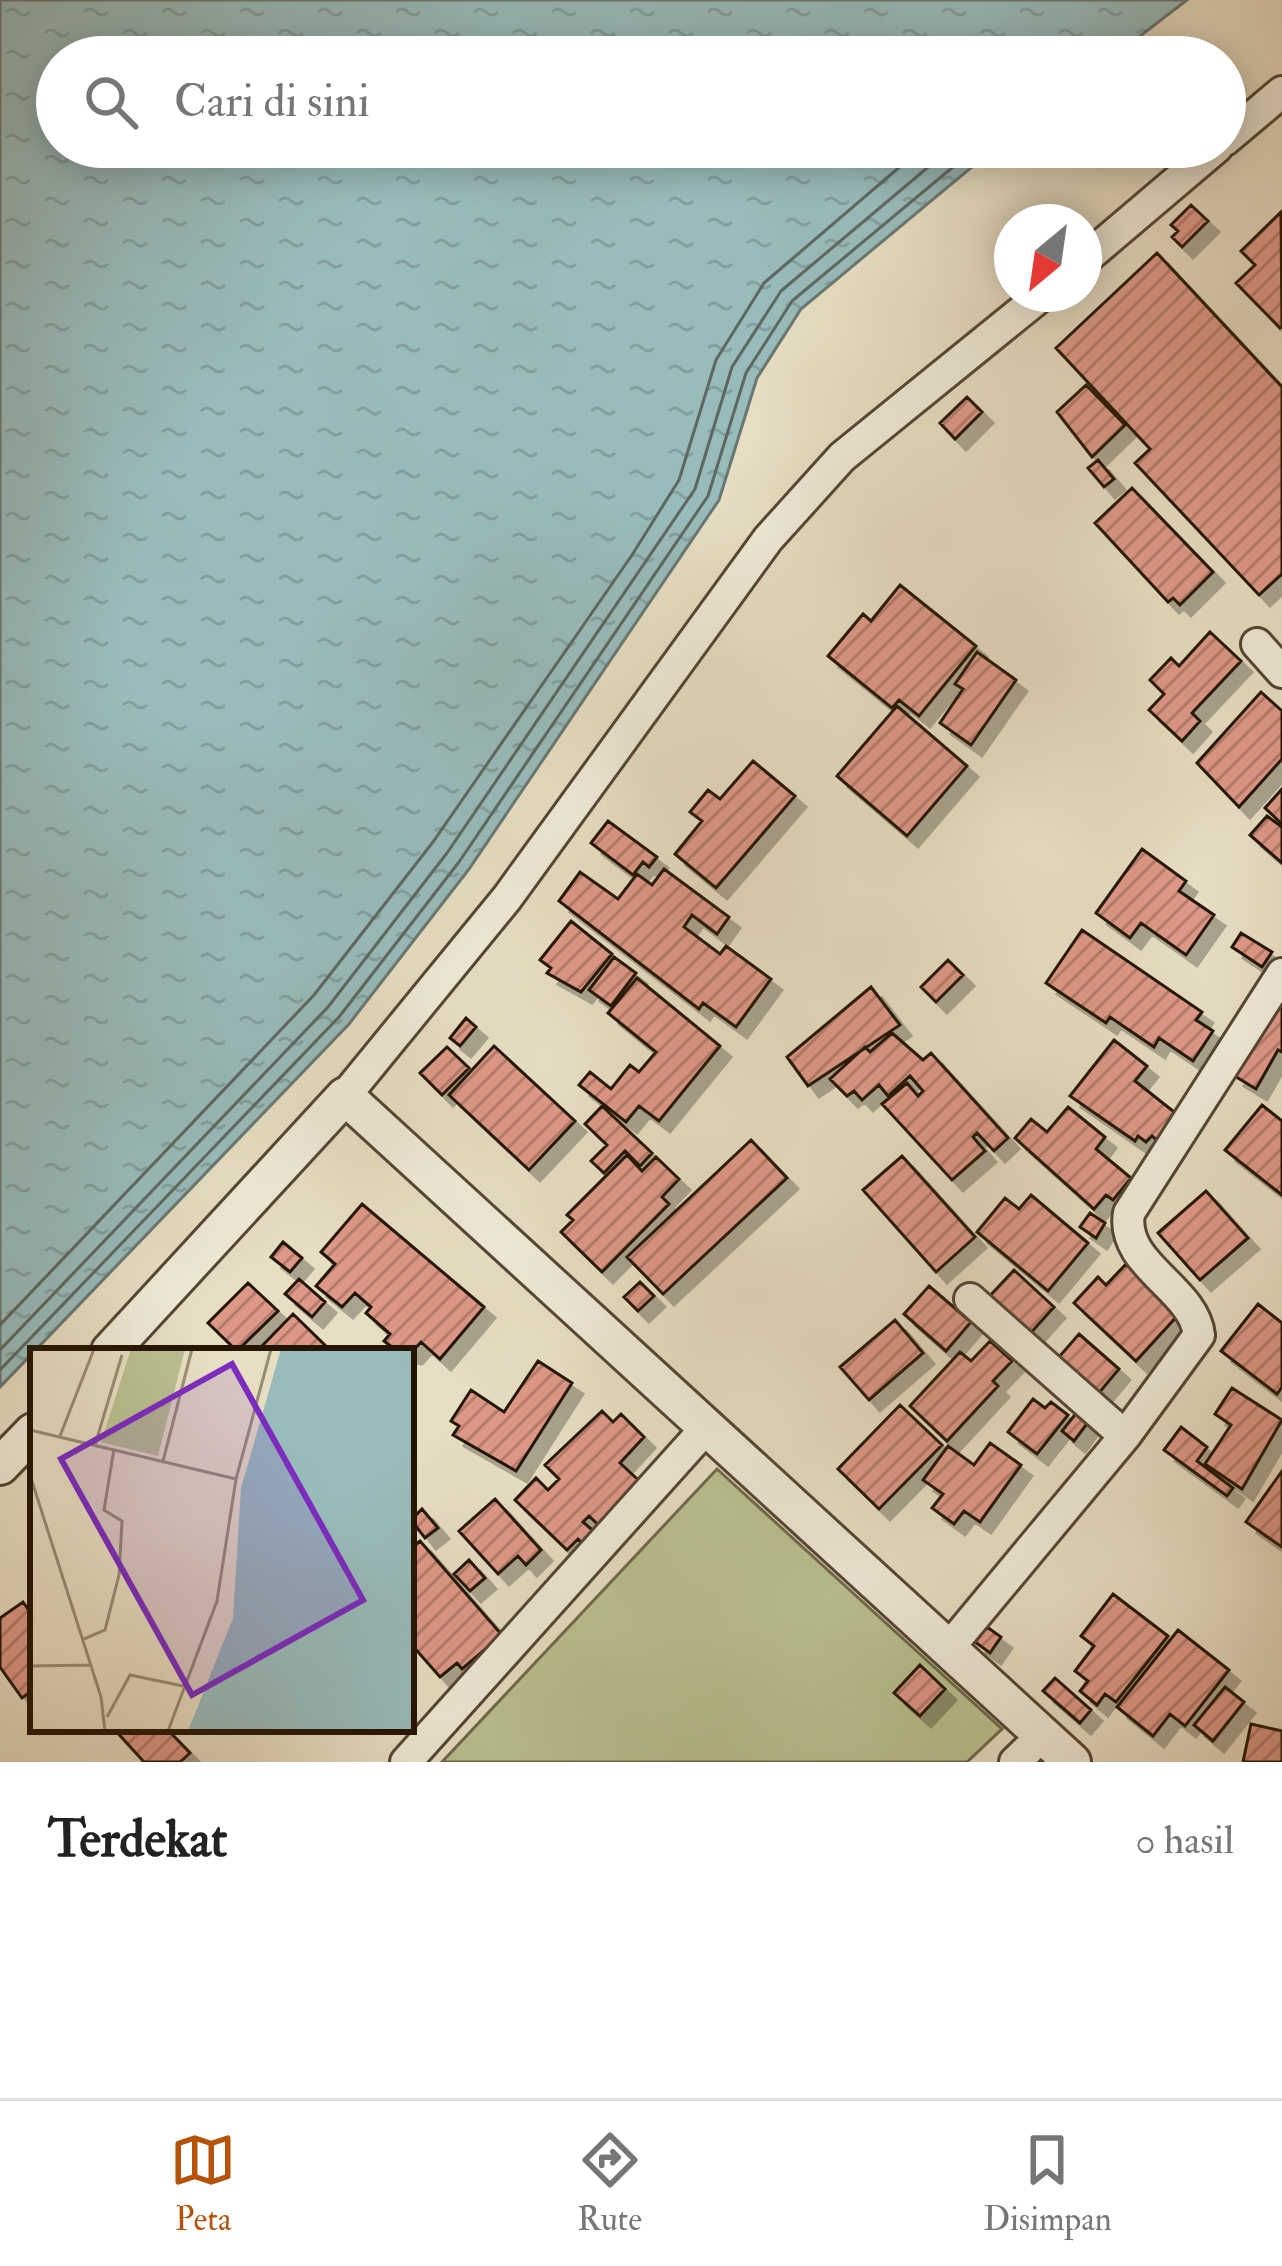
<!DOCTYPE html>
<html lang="id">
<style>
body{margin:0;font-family:"IM FELL Double Pica",serif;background:#f2f2f2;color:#222}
.compass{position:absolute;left:994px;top:204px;width:108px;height:108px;border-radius:50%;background:#fff;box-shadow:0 6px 30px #0003;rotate:209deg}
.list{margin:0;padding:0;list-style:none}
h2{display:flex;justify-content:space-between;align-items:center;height:156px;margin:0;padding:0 48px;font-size:51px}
h2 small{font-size:39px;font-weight:400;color:#767676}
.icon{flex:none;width:66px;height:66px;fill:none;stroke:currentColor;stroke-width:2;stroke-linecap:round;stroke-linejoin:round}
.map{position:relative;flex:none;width:1282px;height:1762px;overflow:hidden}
.search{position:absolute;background:#fff;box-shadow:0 6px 30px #0003;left:36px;right:36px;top:36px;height:132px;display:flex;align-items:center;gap:30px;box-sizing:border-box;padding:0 42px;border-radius:66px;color:#767676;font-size:45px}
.sheet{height:336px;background:#fff}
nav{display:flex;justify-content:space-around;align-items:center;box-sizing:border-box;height:168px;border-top:3px solid #e0e0e0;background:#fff;font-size:33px;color:#767676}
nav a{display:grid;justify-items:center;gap:6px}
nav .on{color:#b45309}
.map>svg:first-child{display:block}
</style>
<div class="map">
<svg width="1282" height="1762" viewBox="0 0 1282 1762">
<defs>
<pattern id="water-ripples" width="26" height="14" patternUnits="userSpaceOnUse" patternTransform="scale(3)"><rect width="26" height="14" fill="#98bbbb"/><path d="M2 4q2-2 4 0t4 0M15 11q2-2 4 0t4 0" fill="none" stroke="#83a09f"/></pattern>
<pattern id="building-hatch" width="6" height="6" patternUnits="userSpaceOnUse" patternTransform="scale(3)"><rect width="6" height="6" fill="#de9887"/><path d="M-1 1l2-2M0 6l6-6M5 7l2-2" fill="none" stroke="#b47b6c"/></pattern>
<filter id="shadow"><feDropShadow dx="11" dy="11" stdDeviation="0" flood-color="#0004"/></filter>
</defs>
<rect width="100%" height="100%" fill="#e7dec3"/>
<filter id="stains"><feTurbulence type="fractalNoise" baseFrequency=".00167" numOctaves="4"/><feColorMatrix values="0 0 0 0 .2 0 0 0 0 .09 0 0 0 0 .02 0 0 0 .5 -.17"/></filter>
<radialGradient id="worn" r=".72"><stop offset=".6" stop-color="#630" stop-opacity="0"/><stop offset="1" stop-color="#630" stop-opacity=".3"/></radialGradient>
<!-- pitch -->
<path fill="#bac090" stroke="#6e6a4a" stroke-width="3" d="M717 1469 1002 1729 967 1762H442Z"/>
<!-- water -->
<path fill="url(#water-ripples)" stroke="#697872" stroke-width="3" d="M0 0H1187L1113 57H57V147H996L801 309 757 378 719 500 469 869 349 1024 0 1387Z"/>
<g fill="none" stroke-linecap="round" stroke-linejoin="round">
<!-- shore -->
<path stroke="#5e6860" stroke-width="3" d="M0 1325 314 995 433 842 632 555 679 480 716 360 764 283 923 147
M0 1350 328 1007 447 853 695 489 732 367 781 291 952 147
M0 1370 339 1017 459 862 708 496 746 373 792 301 977 147"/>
</g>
<!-- building -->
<path fill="url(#building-hatch)" stroke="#231404" stroke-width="3" filter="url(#shadow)" d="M1191 205 1208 221 1182 247 1172 237 1178 231 1171 225Z
M1281 212 1282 326 1280 328 1236 283 1255 265 1241 251Z
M1157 253 1282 387V574L1259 595 1135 463 1150 449 1056 348Z
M1086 385 1125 425 1092 457 1057 412Z
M967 397 982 412 955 439 940 423Z
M1098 460 1114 479 1104 487 1088 468Z
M1132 488 1213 572 1180 605 1173 598 1168 602 1095 523Z
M900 585 976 646 919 716 899 700 892 708 828 656 863 614 871 621Z
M1210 632 1241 661 1192 713 1200 721 1182 741 1149 710 1164 694 1150 680 1171 658 1179 666Z
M977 652 1016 680 971 745 940 723 963 689 955 684Z
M1261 692 1282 711V759L1239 807 1197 763Z
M897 706 967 766 907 836 837 776Z
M753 761 795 796 716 888 675 854 702 821 690 812 708 790 720 799Z
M1282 789V824L1265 808Z
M1267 816 1282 827V863L1250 835Z
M608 821 657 857 649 867 643 862 633 875 591 843Z
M1142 849 1186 881 1179 891 1214 915 1186 955 1141 923 1130 938 1096 913Z
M664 869 729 917 717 934 692 915 684 927 720 954 726 946 771 979 736 1027 703 1003 699 1009 559 901 580 872 618 899 637 874 652 885Z
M571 921 612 954 581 992 547 973 551 968 540 960Z
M1082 930 1202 1012 1196 1020 1213 1031 1193 1061 1159 1038 1154 1047 1110 1017 1106 1023 1046 983Z
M1241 933 1272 952 1262 967 1232 947Z
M614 957 636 973 611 1006 589 990Z
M948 960 963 975 936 1002 921 987Z
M637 978 720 1046 659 1121 639 1106 626 1122 579 1085 590 1072 611 1089 630 1065 639 1072 656 1052 608 1013Z
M871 987 900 1025 808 1086 787 1057Z
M1282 995V1052L1278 1050 1256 1089 1233 1075Z
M466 1018 476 1027 460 1046 450 1038Z
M892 1033 923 1060 931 1053 1008 1138 994 1151 977 1133 973 1137 985 1151 952 1180 882 1104 907 1083 918 1096 923 1091 910 1076 888 1096 879 1085 862 1100 854 1091 847 1096 830 1079 865 1047 870 1052Z
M1114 1040 1147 1066 1135 1081 1178 1115 1158 1141 1152 1136 1146 1142 1138 1136 1135 1141 1070 1096Z
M494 1046 575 1121 529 1170 449 1095Z
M447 1047 469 1068 442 1095 420 1073Z
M1262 1105 1282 1121V1195L1225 1150Z
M602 1106 652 1153 640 1166 625 1151 604 1173 591 1161 607 1145 585 1124Z
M1068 1107 1105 1137 1096 1149 1131 1178 1113 1200 1106 1195 1094 1209 1015 1138 1031 1119 1047 1132Z
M751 1140 787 1178 663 1294 627 1257Z
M627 1155 642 1171 656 1157 679 1179 662 1197 669 1204 602 1272 561 1232 573 1220 567 1215Z
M902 1156 975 1237 936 1272 863 1190Z
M1206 1191 1248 1238 1200 1280 1158 1233Z
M1031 1195 1088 1243 1048 1291 977 1232 1005 1198 1019 1209Z
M362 1204 484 1307 440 1359 421 1342 411 1353 397 1351 384 1341 390 1334 366 1313 371 1307 355 1293 342 1307 316 1286 335 1264 321 1252Z
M1090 1213 1105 1223 1096 1238 1080 1227Z
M283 1242 302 1258 290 1272 271 1257Z
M1126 1264 1179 1314 1136 1361 1074 1303 1098 1277 1106 1285Z
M1014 1270 1054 1307 1028 1336 987 1299Z
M299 1279 325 1302 312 1317 285 1294Z
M640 1282 654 1296 638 1311 624 1297Z
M248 1283 278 1311 237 1351 208 1323Z
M929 1286 971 1322 946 1351 904 1314Z
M1258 1304 1282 1323V1387L1277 1394 1221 1351Z
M293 1314 331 1351H264L260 1348Z
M895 1320 923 1353 869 1400 840 1367Z
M1079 1334 1119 1369 1093 1400 1052 1365Z
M990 1341 1012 1361 993 1381 998 1386 947 1441 910 1406 960 1352 971 1361Z
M538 1361 572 1383 516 1471 453 1435 459 1426 451 1421 471 1390 504 1412Z
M1232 1388 1282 1420 1242 1489 1205 1464 1231 1425 1215 1414Z
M1033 1399 1045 1408 1051 1402 1068 1415 1037 1454 1008 1432Z
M900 1405 942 1445 879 1509 838 1469Z
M602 1411 613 1422 621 1414 644 1437 620 1463 648 1489 607 1533 589 1516 583 1522 598 1535 587 1548 578 1539 567 1550 515 1500 536 1478 548 1490 559 1479 545 1465Z
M1077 1412 1089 1421 1074 1441 1062 1431Z
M1181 1427 1207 1447 1197 1461 1233 1488 1227 1496 1164 1450Z
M990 1443 1021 1465 980 1522 964 1511 954 1524 932 1508 943 1494 923 1480 948 1446 974 1465Z
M1282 1471V1547L1246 1522Z
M495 1499 541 1550 526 1565 518 1556 498 1574 459 1531Z
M422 1509 438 1528 425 1538 411 1520Z
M420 1541 502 1635 462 1669 457 1663 440 1677 411 1644V1548Z
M469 1560 485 1578 470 1591 454 1574Z
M1113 1594 1168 1636 1116 1702 1105 1694 1097 1705 1080 1691 1088 1681 1075 1671 1094 1646 1081 1636Z
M23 1602 33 1616V1690L22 1698 0 1667V1618Z
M987 1627 1001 1637 990 1653 975 1642Z
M1178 1630 1229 1670 1185 1726 1170 1714 1153 1736 1117 1707Z
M920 1665 945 1689 920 1716 894 1693Z
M1055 1678 1091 1710 1080 1723 1043 1691Z
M1225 1687 1244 1702 1213 1741 1194 1725Z
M1251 1724 1282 1731V1762H1243Z
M114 1729H167L190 1753 180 1762H144Z"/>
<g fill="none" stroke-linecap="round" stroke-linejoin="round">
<!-- minor casing -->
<g stroke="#544634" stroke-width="36">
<path id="minor" d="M1225 140 1282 92
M1084 260 1217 147
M1257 644 1282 672
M345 1096 507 898 768 539 842 457 1043 294
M970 1299 1125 1436
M947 1650 1125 1436 1199 1335C1194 1288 1120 1265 1129 1213L1282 974
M406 1762 707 1427
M1015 1762 1043 1735"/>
</g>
<!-- tertiary casing -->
<g stroke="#544634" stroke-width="42">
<path id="tertiary" d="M110 1351 345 1096 1072 1762
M0 1466 33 1432"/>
</g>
<!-- minor -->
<use href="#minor" stroke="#efead8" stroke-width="30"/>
<!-- tertiary -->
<use href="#tertiary" stroke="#efead8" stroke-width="36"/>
</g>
<!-- overview -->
<g transform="translate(30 1348)">
<rect width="384" height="384" fill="#e7dec3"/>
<path d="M101 1H155L128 108 71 94Z" fill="#bac090"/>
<path d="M251 1H384V383H158L203 270 211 140Z" fill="#98bbbb"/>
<path fill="none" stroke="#998d77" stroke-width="3" d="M0 82 206 131M30 88 64 1M65 97 92 7M133 113 162 1M0 127 71 349 75 383M54 291 75 282 89 227 92 173 74 162 84 101M0 318 61 317M77 369 100 327 153 338M138 383 187 253 206 131 241 1"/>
<path fill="#7b2cbf" fill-opacity="0.15" stroke="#7b2cbf" stroke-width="6" d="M202 16 333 252 162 347 31 111Z"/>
<rect width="384" height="384" fill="none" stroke="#231404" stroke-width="6"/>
</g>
<rect width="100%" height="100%" filter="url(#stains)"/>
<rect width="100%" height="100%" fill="url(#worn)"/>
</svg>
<svg class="compass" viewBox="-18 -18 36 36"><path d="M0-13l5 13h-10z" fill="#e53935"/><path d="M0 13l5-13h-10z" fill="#767676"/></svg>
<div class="search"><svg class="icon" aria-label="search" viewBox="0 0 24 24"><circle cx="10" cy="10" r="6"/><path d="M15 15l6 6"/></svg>Cari di sini</div>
</div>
<section class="sheet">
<h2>Terdekat<small>0 hasil</small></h2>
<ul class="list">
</ul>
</section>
<nav>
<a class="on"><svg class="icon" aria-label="map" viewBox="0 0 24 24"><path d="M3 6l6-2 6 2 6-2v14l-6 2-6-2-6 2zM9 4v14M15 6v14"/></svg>Peta</a>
<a><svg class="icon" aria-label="directions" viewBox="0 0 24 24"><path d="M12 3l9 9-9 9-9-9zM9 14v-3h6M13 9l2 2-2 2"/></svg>Rute</a>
<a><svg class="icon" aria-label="saved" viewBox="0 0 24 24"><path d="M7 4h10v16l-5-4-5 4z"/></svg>Disimpan</a>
</nav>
